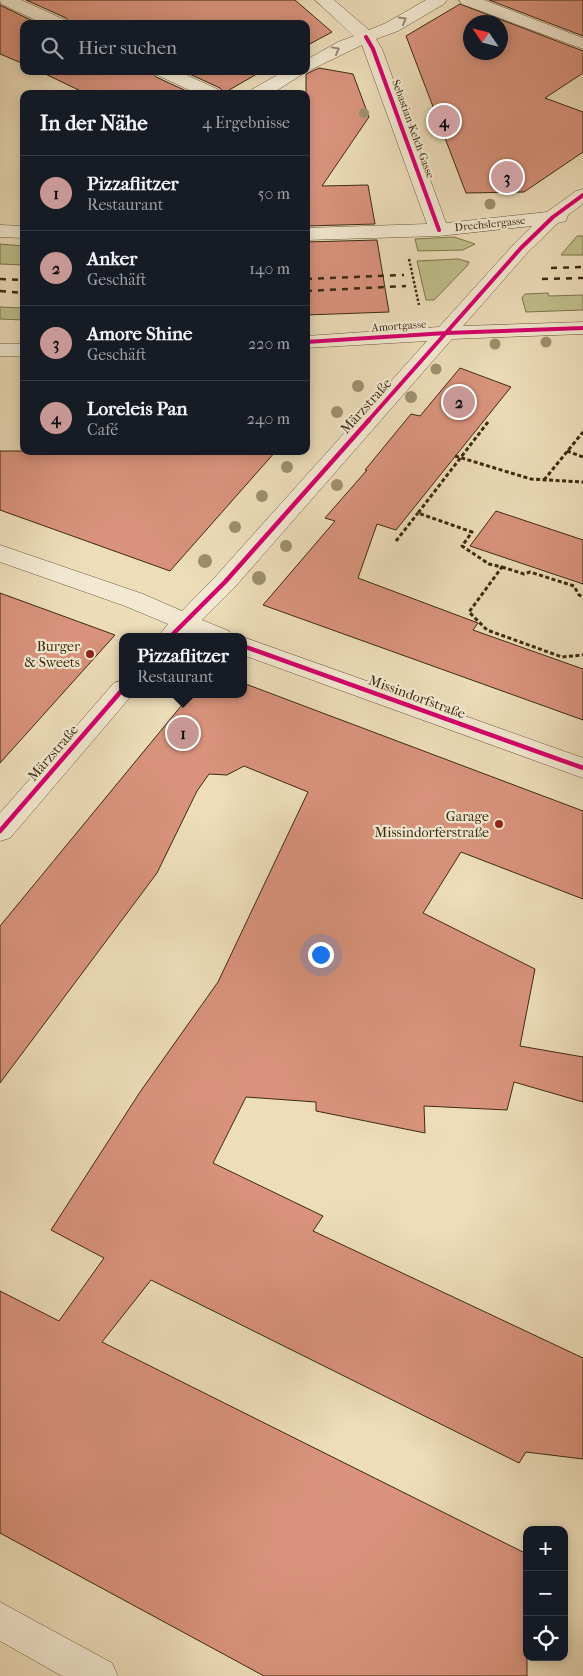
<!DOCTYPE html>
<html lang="de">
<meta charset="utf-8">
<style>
body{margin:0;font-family:"IM FELL French Canon",serif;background:#242831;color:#f1f3f6}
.controls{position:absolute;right:15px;bottom:15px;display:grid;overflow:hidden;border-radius:10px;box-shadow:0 2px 12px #0003}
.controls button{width:45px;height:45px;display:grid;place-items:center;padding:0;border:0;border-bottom:1px solid #363941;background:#171b24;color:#f1f3f6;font:25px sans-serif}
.compass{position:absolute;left:463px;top:15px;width:45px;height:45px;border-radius:50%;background:#171b24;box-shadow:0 2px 12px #0003;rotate:305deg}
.you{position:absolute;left:320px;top:954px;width:18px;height:18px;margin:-12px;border:4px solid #fff;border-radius:50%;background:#1a73e8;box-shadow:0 0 0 8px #1a73e833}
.badge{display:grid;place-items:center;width:32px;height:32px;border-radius:50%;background:#c59692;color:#111;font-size:16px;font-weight:700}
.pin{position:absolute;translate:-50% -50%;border:2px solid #fff;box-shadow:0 1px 5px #0006}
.popup{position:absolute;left:119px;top:633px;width:128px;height:65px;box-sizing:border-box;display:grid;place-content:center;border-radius:10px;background:#171b24;filter:drop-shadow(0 1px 4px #0005);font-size:16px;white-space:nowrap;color:#9ea1a6}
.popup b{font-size:19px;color:#f1f3f6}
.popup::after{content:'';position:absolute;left:50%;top:100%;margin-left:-10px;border:10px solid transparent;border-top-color:#171b24}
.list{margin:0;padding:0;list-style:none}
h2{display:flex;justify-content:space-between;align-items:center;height:65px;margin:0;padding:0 20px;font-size:21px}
h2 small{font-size:16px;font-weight:400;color:#9ea1a6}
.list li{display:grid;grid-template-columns:32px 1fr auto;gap:15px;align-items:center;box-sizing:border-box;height:75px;padding:0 20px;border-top:1px solid #363941}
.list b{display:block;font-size:19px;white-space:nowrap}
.list p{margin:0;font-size:16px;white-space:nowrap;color:#9ea1a6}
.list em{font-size:16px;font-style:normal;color:#9ea1a6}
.icon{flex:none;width:28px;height:28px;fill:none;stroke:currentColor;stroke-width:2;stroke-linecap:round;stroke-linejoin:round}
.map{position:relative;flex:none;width:583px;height:1676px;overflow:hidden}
.search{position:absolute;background:#171b24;box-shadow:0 2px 12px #0003;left:20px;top:20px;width:290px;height:55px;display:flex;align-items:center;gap:12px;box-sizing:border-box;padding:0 18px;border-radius:10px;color:#9ea1a6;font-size:19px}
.panel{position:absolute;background:#171b24;box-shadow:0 2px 12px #0003;left:20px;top:90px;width:290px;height:365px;border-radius:10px}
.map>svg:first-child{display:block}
</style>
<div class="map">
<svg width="583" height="1676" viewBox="0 0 583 1676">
<rect width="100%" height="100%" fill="#edddb9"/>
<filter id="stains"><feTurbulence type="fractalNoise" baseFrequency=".004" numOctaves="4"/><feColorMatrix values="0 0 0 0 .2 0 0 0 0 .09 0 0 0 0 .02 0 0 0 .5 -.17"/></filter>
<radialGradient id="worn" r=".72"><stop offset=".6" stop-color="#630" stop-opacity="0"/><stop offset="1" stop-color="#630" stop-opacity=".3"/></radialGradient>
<!-- green -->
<path fill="#bfbf8b" stroke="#7e744e" d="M577 236H583V255H561Z
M454 237 475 244 463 250 418 251 415 239Z
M0 244 24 246V265L0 264Z
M458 259 469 262 467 266 434 300H426L417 261Z
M548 293 549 296 583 295V310L526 312 522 298 525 294Z
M0 307 24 308V320L0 319Z"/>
<!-- building -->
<path fill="#d9937c" stroke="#3c2a11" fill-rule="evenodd" d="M26 0H295L332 32 306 46V24H70L66 18Z
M489 0H583V36Z
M460 4 583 51V73L545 98 583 112V152L524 192 466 193 406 36ZM470 22H500V52H470Z
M0 5 39 24H24V64L0 54Z
M319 68 353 74 369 117 322 186 368 185 375 224 306 226V74Z
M39 71H152L156 77 193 94H87Z
M183 71H262L224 93 220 88Z
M377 240 389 312 306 315V242Z
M460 368 511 387 396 530 377 524 358 578 478 623 473 630 583 669V720L263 605 335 521 325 518 367 470H365L411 414 420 416Z
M0 451H276L170 571 0 510Z
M496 511 583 540V584L470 546Z
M0 593 115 635 0 763Z
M243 683 583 811V899L461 852 423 913 535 969 520 1046 583 1057V1102L514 1082 507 1110 424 1106 425 1133 316 1111V1102L246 1097 213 1163 323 1216 313 1231 583 1358V1459L526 1452 519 1463 151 1280 102 1342 527 1554V1676H264L0 1533V1291L59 1321 104 1258 51 1230 140 1092 218 982 308 792 244 766 227 775 209 774 197 791 157 873 0 1083V926L191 694H243Z"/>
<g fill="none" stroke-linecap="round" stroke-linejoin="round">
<!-- minor casing -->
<g stroke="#68573b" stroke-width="1">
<path id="minor" d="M0 0H21L65 20 68 24H44L1 4Z
M315 0H334L369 30 386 23 426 0H447L444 4 398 31 376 39 382 49 446 223 547 212 576 191 583 189V204L568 215 566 221 558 223 528 252 463 326 583 322V334L452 339 234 588 202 620 229 631 232 637H197L189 633 185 637H158L168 624 125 606 0 562V545L143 594 182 611 216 576 427 341 306 348V336L439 327 514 244 532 226 439 236 306 240V228L427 224 362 45 306 72 271 94H248L251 90 284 71H306V60L338 42 354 36Z
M459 0H484L583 38V49L462 4Z
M154 71H178L219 90 222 94H198L157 75Z
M0 225 24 226V238L0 237Z
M0 344H24V356H0Z
M243 637 583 758V778L243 655Z
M123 680V694L132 695 10 838 0 841V813L114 683Z
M0 1602 112 1663 118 1676H62L0 1641Z"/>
</g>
<!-- path-far1 -->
<path stroke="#3c2a11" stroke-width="2.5" stroke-dasharray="2.5 2" stroke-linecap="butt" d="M409 259 419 305"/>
<!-- path -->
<path stroke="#3c2a11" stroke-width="3" stroke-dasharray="4 2.5" stroke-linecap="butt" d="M488 422 418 513 472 532 462 546 489 564 502 567 469 612 487 630 562 657 583 655
M567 451 583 457
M455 456 531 479 583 482
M544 480 583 432
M396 541 418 513
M502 567 524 574 530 572 574 586 579 595 583 597"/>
<!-- minor -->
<use href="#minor" fill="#f3e9d2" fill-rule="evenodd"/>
<!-- rail -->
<path stroke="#3c2a11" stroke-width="2.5" stroke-dasharray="6 6" stroke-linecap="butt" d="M551 268 583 267
M0 279 24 280
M306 279 404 275
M542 279 583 278
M0 291 24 293
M306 291 406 286"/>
<!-- cycleway-far1 casing -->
<g stroke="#f3e9d2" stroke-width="6">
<path id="cycleway-far1" d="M366 37 373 49 439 230
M306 342 446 333 583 328
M368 421 521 248 553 217 583 195"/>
</g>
<!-- cycleway casing -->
<g stroke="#f3e9d2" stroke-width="8">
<path id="cycleway" d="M170 637 225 582 369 420
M243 646 583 768
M0 831 123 689"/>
</g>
<!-- cycleway-far1 -->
<use href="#cycleway-far1" stroke="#d6006c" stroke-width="4"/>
<!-- cycleway -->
<use href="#cycleway" stroke="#d6006c" stroke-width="4.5"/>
</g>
<!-- trees -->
<g fill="#9e8f6e">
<circle cx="364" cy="113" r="5"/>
<circle cx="490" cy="204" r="5.5"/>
<circle cx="546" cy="342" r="5.5"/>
<circle cx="495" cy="344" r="5.5"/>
<circle cx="436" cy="369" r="5.5"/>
<circle cx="358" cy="386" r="6"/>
<circle cx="411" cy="397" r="6"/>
<circle cx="337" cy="412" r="6"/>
<circle cx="287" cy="467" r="6"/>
<circle cx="337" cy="485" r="6"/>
<circle cx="262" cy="496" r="6"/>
<circle cx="235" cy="527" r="6"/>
<circle cx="286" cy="546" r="6"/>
<circle cx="205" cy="561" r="7"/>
<circle cx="259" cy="578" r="7"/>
</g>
<!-- one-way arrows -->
<defs><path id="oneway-chevron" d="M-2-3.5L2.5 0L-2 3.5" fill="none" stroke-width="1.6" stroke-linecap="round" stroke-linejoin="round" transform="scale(1.25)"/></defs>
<g stroke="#988a72">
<use href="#oneway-chevron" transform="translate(403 20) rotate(-30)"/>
<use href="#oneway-chevron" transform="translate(336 50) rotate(-29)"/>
</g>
<!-- markers -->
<g fill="#8f2418" stroke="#f3e9d2" stroke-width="2">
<circle cx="90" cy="654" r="5"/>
<circle cx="499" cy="824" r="5"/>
</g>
<g text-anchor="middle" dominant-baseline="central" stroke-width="4.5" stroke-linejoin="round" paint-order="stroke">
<!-- far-street labels -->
<g font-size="11" fill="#3c2a11" stroke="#f3e9d2">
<text transform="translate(413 129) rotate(70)">Sebastian-Kelch-Gasse</text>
<text transform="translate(490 224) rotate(-6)">Drechslergasse</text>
<text transform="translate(399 326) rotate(-4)">Amortgasse</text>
</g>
<!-- street labels -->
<g font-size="14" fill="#3c2a11" stroke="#f3e9d2">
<text transform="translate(366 406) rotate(-48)">Märzstraße</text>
<text transform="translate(417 697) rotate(20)">Missindorfstraße</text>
<text transform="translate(53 753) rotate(-49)">Märzstraße</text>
</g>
<!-- poi labels -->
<g font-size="14" fill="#3c2a11" stroke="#f3e9d2" text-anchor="end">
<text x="80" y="646">Burger<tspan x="80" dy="16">&amp; Sweets</tspan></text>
<text x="489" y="816">Garage<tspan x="489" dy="16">Missindorferstraße</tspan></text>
</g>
</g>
<rect width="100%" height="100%" filter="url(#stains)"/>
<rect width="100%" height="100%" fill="url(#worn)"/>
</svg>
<div class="controls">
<button>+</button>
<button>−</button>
<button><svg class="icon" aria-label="locate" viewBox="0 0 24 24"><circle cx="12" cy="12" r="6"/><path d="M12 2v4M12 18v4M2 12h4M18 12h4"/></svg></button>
</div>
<svg class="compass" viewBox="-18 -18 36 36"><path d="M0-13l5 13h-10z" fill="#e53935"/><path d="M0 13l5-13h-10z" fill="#9ea1a6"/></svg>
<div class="you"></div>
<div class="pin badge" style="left:183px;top:733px">1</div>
<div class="popup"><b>Pizzaflitzer</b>Restaurant</div>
<div class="pin badge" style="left:459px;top:402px">2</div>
<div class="pin badge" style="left:507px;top:177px">3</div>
<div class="pin badge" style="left:444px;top:121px">4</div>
<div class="search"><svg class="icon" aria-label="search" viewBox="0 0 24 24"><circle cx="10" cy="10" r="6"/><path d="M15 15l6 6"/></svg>Hier suchen</div>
<section class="panel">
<h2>In der Nähe<small>4 Ergebnisse</small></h2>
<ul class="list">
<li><span class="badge">1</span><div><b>Pizzaflitzer</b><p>Restaurant</p></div><em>50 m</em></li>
<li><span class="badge">2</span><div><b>Anker</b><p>Geschäft</p></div><em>140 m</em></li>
<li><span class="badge">3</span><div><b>Amore Shine</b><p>Geschäft</p></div><em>220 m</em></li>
<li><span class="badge">4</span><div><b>Loreleis Pan</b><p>Café</p></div><em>240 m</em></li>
</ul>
</section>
</div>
